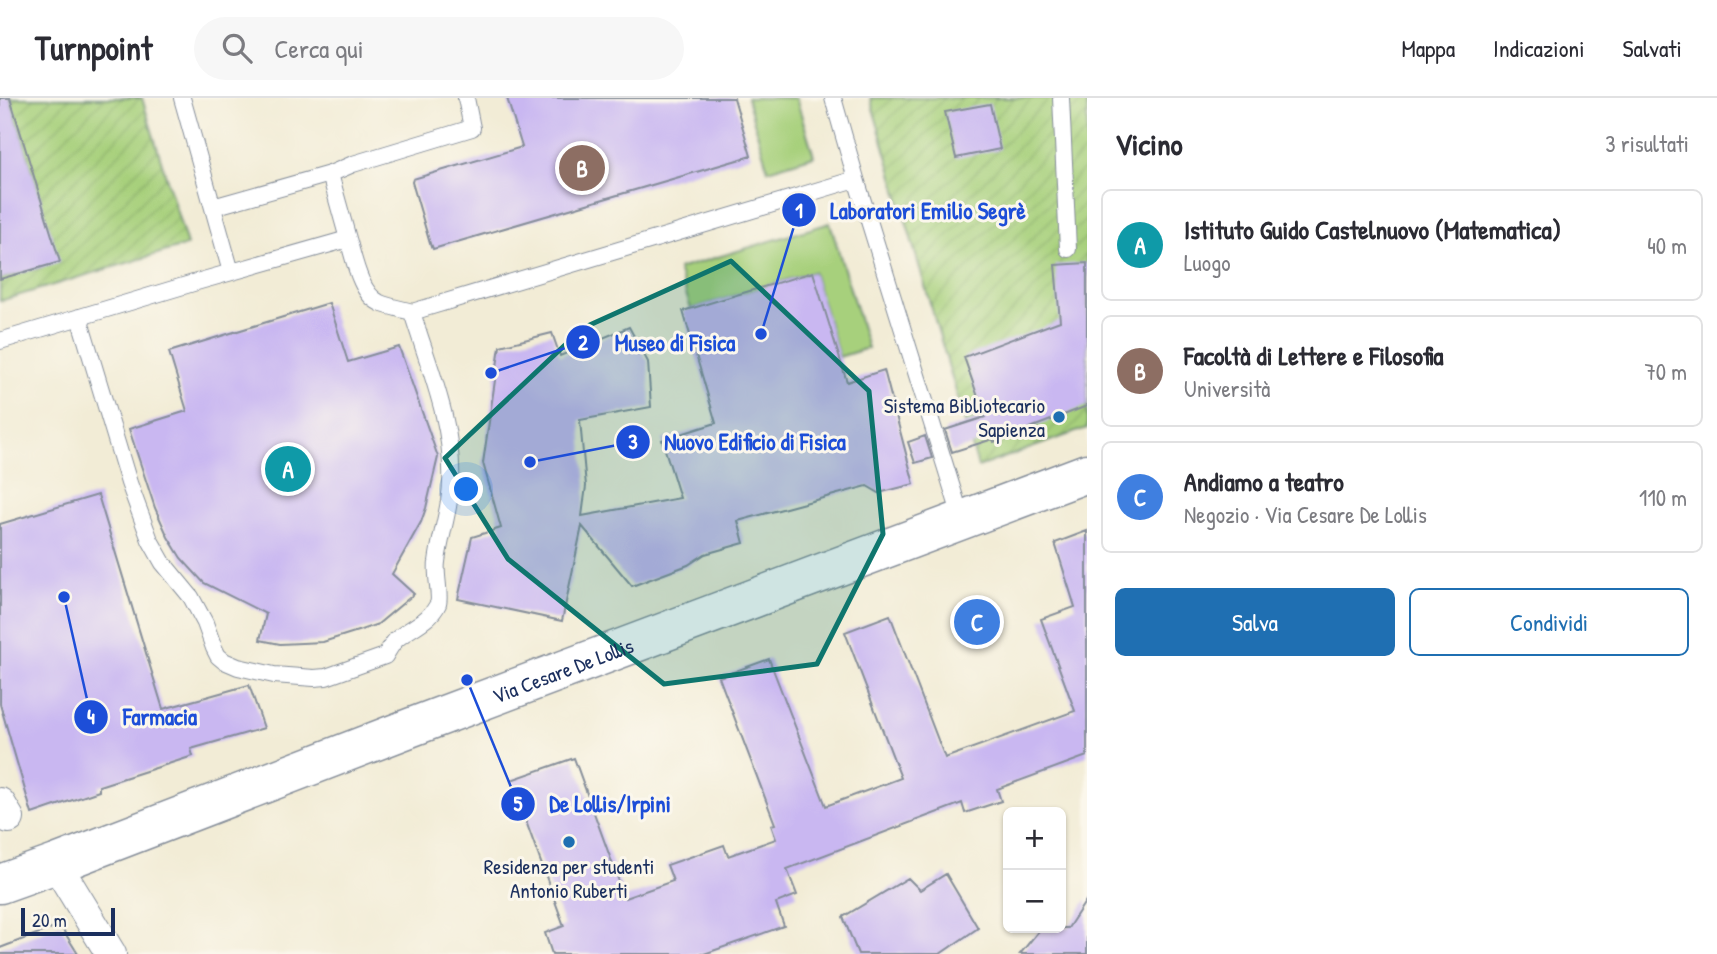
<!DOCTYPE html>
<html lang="it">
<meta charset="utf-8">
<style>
body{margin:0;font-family:"Patrick Hand",sans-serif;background:#f7f7f7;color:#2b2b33}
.controls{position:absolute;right:21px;bottom:21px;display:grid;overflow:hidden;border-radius:10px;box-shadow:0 2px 5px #0004}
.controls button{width:63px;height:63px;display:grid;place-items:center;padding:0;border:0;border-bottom:2px solid #e1e1e2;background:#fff;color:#2b2b33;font:35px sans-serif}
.scale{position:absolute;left:21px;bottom:18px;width:94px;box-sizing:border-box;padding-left:7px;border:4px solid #1b2f5e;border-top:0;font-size:19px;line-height:24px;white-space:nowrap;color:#1b2f5e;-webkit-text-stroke:5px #fbf7ec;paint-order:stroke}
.you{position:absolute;left:467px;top:392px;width:24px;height:24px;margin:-18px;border:5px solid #fff;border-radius:50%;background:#1a73e8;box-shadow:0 0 0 10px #1a73e833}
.badge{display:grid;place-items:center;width:46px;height:46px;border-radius:50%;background:#1f6fb2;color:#fff;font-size:23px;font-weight:700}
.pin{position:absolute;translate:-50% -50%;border:4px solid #fff;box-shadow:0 2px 7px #0006}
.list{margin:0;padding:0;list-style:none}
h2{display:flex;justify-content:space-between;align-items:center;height:91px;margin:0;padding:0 28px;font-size:30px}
h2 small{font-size:23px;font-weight:400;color:#7c7c81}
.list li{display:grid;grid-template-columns:46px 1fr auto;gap:21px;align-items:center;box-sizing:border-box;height:112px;margin:0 14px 14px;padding:0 14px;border:2px solid #e1e1e2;border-radius:10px}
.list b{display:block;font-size:26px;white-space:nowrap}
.list p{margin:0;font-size:23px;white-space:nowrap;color:#7c7c81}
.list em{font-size:23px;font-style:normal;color:#7c7c81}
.actions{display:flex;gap:14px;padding:21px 28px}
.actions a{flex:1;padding:16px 0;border:2px solid #1f6fb2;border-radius:10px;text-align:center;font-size:24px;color:#1f6fb2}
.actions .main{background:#1f6fb2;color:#fff}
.icon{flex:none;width:38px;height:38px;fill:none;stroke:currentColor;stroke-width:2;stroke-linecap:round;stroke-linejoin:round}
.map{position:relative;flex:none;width:1087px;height:856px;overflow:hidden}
header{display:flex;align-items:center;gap:42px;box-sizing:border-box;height:98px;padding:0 35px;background:#fff;border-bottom:2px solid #e1e1e2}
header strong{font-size:33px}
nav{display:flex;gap:38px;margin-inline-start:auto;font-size:24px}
.search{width:490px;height:63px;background:#f7f7f7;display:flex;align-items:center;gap:18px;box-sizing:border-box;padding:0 24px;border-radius:38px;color:#7c7c81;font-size:26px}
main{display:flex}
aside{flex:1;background:#fff}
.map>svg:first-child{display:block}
</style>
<header>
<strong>Turnpoint</strong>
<div class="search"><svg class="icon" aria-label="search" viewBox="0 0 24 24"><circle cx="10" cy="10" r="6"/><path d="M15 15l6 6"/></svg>Cerca qui</div>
<nav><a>Mappa</a><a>Indicazioni</a><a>Salvati</a></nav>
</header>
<main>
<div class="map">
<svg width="1087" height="856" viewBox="0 0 1087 856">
<defs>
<pattern id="garden-furrows" width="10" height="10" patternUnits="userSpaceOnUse" patternTransform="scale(1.75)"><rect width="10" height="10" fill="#a7d07b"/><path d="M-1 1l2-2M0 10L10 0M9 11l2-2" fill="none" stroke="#8fb36d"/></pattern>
</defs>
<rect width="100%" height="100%" fill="#fbf7ec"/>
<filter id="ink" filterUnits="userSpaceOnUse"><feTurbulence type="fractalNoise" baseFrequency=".0143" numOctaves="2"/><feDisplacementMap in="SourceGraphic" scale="14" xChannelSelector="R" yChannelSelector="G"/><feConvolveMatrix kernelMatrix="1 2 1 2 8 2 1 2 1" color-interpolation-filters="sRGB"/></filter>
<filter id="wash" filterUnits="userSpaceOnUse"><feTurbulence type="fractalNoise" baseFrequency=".00686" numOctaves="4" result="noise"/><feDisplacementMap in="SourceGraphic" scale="28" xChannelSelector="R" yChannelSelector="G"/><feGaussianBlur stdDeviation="1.57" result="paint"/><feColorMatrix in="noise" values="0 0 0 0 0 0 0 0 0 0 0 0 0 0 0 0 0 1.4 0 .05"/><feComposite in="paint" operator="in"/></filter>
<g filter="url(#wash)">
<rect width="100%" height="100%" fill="#f2ecd6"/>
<!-- green -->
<path fill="#a7d07b" stroke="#61806c" stroke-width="2" d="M747 0H796L814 58 768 72Z
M830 125 868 250 839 259 813 174 691 211 678 171Z"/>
<!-- garden -->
<path fill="url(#garden-furrows)" stroke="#61806c" stroke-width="2" d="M10 0H142L187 147 0 203V181L59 164Z
M870 0H1087V330L978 369Z"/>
<g id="blocks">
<!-- building -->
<path fill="#c9b7f1" d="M0 0H10L60 164 0 181Z
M507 0H734L751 58 433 151 432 148 431 149 412 84 413 81 522 49Z
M990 6 1000 51 956 60 945 14Z
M1087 165V308L994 344 993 341 952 354 945 332 985 319 964 259 1060 223 1055 167Z
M813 174 847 284 884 272 914 386 879 395 867 388 738 423 744 445 705 456 688 467 632 488 582 428 562 523 458 501 472 439 501 430 483 365 500 248 552 235 560 258 629 229 648 264 651 309 580 322 586 388 582 418 680 400 662 342 716 325 683 213Z
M329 205 348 264 399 249 438 359 426 410 421 424 392 476 414 496 378 526 361 532 323 544 280 546 260 542 266 516 204 485 181 460 168 439 155 410 129 331 187 313 169 254Z
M925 338 932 360 915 365 908 344Z
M98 397 163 611 249 587 264 630 191 651 193 658 99 688V693L32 716 0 606V426Z
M1087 433V658L997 691 1001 703 965 715 962 705 787 771 797 797 776 805 784 828 704 856H552L545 835 564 828 511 682 574 660 625 800 673 783 667 767 724 747 728 758 776 741 771 727 775 726 719 579 769 561 826 708 901 680 845 534 890 517 945 660 1075 613 1041 521 1075 509 1055 445Z
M946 776 978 830 940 856H858L843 819 908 780 920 792Z
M1087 801V856H1020L1041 830H1068Z
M60 827 78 856H0V850Z"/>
</g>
</g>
<g filter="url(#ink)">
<use href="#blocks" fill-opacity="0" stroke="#868e9a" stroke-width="2"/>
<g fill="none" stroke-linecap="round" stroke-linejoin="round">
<!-- lane casing -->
<g stroke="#868e9a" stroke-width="18">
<path id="lane" d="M182 0 231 174
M833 0 856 81
M1061 0 1068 151
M330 76 348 141
M213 109 330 76 353 66 472 30 466 0
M79 219 129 385 150 442 163 465 191 499 205 525 214 550 218 558 224 563 238 569 274 577 314 580 326 579 385 558C389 552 392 545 397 541 411 529 430 523 438 506 441 499 435 476 437 464 440 438 450 412 451 385 454 326 429 270 412 214
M0 243 200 183 348 141C354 160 360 196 380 205 390 209 402 211 412 214L856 81 962 422"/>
</g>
<!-- street casing -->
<g stroke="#868e9a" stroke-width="32">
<path id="street" d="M0 705 9 720
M56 766 111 856"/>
</g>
<!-- secondary casing -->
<g stroke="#868e9a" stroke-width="41">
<g id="secondary">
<path id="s1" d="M0 786 56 766 412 629 1087 375"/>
</g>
</g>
<!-- lane -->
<use href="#lane" stroke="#fff" stroke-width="16"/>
<!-- street -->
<use href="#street" stroke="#fff" stroke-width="30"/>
<!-- secondary -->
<use href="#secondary" stroke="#fff" stroke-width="38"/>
</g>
</g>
<!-- marked area -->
<path fill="#0f766e" fill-opacity="0.2" stroke="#0f766e" stroke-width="5" stroke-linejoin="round" d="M731 163 869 293 883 436 817 566 664 586 508 461 445 360 583 230Z"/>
<!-- markers -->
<g fill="#1f6fb2" stroke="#fbf7ec" stroke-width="2.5">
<circle cx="1059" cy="319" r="7"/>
<circle cx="569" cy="744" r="7"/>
</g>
<g text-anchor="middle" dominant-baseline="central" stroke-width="6" stroke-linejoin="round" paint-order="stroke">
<!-- poi labels -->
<g font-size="21" fill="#1b2f5e" stroke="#fbf7ec" text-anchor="end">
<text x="1045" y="307">Sistema Bibliotecario<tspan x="1045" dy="24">Sapienza</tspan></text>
<text x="569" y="768" text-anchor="middle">Residenza per studenti<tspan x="569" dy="24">Antonio Ruberti</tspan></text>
</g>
<!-- street labels -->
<g font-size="21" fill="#1b2f5e" stroke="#fbf7ec">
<text stroke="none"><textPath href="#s1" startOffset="602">Via Cesare De Lollis</textPath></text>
</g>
</g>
<!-- callouts -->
<path fill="none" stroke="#1d4ed8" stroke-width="2.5" d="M761 236L799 112M491 275L583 244M530 364L633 344M64 499L91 619M467 582L518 706"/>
<g fill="#1d4ed8" stroke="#fbf7ec" stroke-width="2.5">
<circle cx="761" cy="236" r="7"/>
<circle cx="491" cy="275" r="7"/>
<circle cx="530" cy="364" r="7"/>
<circle cx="64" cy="499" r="7"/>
<circle cx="467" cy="582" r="7"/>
<circle cx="799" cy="112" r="18"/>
<circle cx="583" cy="244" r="18"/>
<circle cx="633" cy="344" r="18"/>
<circle cx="91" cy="619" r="18"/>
<circle cx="518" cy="706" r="18"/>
</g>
<g font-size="21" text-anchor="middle" font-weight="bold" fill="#fff">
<text x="799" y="120">1</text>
<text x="583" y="252">2</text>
<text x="633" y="351">3</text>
<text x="91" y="626">4</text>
<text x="518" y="713">5</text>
</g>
<g font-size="23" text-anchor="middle" font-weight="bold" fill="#1d4ed8" stroke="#fbf7ec" stroke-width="6" stroke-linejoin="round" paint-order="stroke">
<text x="928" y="121">Laboratori Emilio Segrè</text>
<text x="675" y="253">Museo di Fisica</text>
<text x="755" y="352">Nuovo Edificio di Fisica</text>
<text x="160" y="627">Farmacia</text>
<text x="610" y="714">De Lollis/Irpini</text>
</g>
</svg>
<div class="controls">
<button>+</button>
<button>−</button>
</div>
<div class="scale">20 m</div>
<div class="you"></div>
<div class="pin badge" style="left:288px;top:371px;background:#0f9aa8">A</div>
<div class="pin badge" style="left:582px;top:70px;background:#8d6e63">B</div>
<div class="pin badge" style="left:977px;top:524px;background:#3f7fe0">C</div>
</div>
<aside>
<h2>Vicino<small>3 risultati</small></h2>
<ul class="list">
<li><span class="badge" style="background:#0f9aa8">A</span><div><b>Istituto Guido Castelnuovo (Matematica)</b><p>Luogo</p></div><em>40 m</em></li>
<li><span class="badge" style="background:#8d6e63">B</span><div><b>Facoltà di Lettere e Filosofia</b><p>Università</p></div><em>70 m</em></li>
<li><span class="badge" style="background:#3f7fe0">C</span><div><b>Andiamo a teatro</b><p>Negozio · Via Cesare De Lollis</p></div><em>110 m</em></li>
</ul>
<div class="actions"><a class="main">Salva</a><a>Condividi</a></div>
</aside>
</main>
